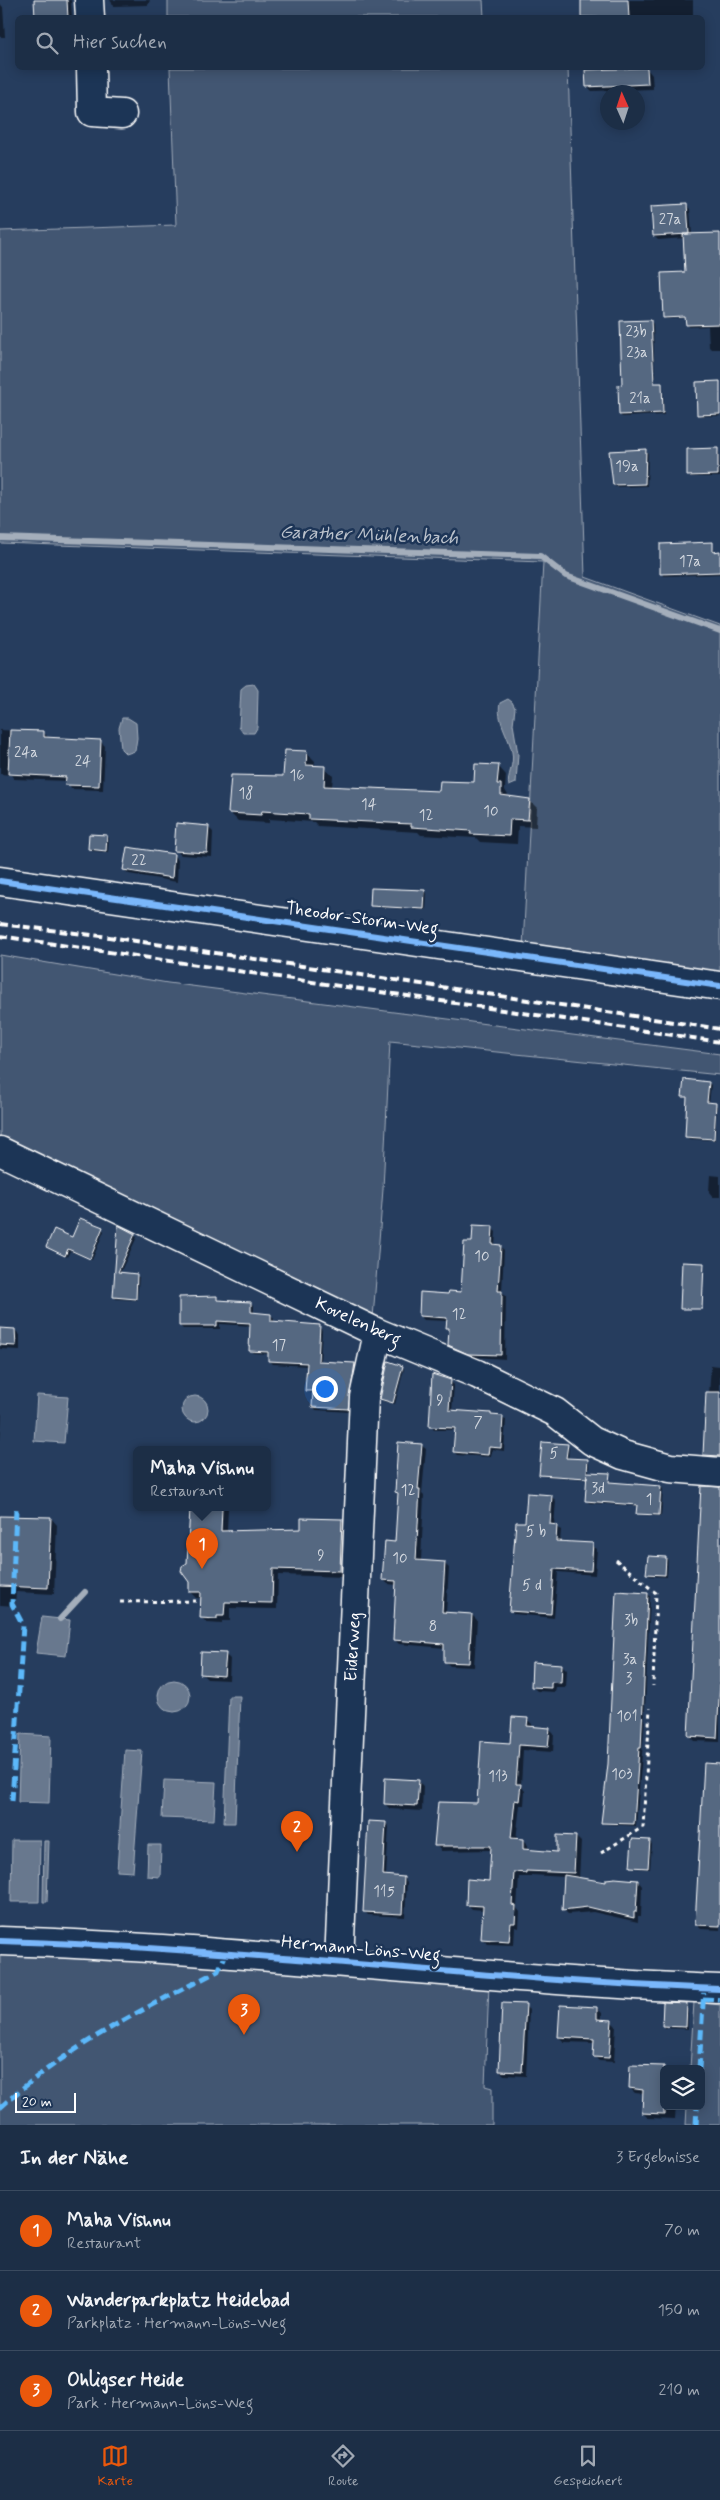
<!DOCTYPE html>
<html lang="de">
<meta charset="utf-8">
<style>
body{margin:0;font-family:Mynerve,sans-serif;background:#293a51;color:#f1f3f6}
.controls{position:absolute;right:15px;bottom:15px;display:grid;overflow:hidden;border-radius:8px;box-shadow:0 2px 12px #0003}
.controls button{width:45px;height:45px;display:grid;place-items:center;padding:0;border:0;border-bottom:1px solid #3a4a5f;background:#1c2e46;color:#f1f3f6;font:25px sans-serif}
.compass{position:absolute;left:600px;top:85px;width:45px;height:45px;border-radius:50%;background:#1c2e46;box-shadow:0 2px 12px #0003;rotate:357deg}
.scale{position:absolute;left:15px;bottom:12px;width:61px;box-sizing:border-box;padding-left:5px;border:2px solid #fff;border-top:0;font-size:14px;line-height:18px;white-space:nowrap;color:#fff;-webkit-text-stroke:4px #1d3557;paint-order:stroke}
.you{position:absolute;left:324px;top:1388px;width:18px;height:18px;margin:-12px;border:4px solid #fff;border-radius:50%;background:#1a73e8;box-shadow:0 0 0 8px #1a73e833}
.badge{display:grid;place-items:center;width:32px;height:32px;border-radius:50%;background:#ea580c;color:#fff;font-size:16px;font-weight:700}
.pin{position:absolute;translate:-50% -41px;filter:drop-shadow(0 1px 2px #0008)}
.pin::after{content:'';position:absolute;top:26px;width:18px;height:15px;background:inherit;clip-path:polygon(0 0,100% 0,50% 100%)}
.popup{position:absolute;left:133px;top:1446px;width:138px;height:65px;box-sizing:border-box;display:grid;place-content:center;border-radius:8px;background:#1c2e46;filter:drop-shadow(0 1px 4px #0005);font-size:16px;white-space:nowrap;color:#a0a8b3}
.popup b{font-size:19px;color:#f1f3f6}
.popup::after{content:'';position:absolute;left:50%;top:100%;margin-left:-10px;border:10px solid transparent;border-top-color:#1c2e46}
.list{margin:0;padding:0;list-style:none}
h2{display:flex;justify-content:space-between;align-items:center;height:65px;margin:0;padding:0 20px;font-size:21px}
h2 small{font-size:16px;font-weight:400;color:#a0a8b3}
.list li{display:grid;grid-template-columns:32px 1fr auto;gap:15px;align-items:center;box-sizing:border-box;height:80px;padding:0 20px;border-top:1px solid #3a4a5f}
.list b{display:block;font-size:19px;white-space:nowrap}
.list p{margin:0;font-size:16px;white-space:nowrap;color:#a0a8b3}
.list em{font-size:16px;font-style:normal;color:#a0a8b3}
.icon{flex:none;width:28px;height:28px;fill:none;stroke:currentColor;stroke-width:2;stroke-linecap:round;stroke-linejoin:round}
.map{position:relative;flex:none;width:720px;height:2125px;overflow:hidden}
.search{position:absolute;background:#1c2e46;box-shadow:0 2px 12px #0003;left:15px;right:15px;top:15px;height:55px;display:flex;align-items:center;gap:12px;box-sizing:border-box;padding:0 18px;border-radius:8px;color:#a0a8b3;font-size:19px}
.sheet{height:305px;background:#1c2e46}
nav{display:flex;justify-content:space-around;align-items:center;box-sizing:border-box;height:70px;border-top:1px solid #3a4a5f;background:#1c2e46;font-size:14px;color:#a0a8b3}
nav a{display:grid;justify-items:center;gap:2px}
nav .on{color:#ea580c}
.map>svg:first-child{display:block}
</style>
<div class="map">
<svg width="720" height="2125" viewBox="0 0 720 2125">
<rect width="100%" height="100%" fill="#263d5e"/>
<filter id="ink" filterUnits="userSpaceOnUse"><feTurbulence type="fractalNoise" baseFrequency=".02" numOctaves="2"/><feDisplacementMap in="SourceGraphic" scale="10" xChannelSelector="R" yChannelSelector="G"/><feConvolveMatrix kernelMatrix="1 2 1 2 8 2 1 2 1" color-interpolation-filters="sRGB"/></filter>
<g filter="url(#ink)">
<!-- green -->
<path fill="#425672" stroke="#a0aab8" d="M168 0H483L484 17H168Z
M170 68H568L585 577 720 626V977L523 947 543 562 0 543V231L176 225Z
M0 955 168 983 720 1054V1075L390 1041 383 1189 373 1318 0 1141Z
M0 1955 250 1966 489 1984 485 2086 492 2088V2125H0Z
M694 2002 720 2005V2125H686L687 2106H701V2069H690Z"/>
<!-- water -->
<path fill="#67788e" stroke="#a4aebb" d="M254 684 258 690 257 728 254 733H243L239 727 241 689 246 685Z
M508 699 512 702 515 708 513 724 518 754 516 783 509 786C506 777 515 764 512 752 509 736 496 720 500 703Z
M122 718H128L136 723 137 738 135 751 126 754 121 749 119 728Z
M37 1395 68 1397 64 1443 34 1441Z
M182 1409a13 13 0 1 1 26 0a13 13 0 1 1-26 0Z
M42 1617 70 1620 66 1656 36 1653Z
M158 1696a16 16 0 1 1 32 0a16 16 0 1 1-32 0Z
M229 1696H240L235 1823H224Z
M20 1734 51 1736 49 1803 18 1802Z
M125 1750 142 1751 133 1872 117 1871Z
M164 1780 216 1782 214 1820 162 1818Z
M12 1840H40L39 1902H11Z
M44 1841H49L47 1902H43Z
M148 1845H161L160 1877 147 1876Z"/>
<!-- shadow -->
<path fill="#0007" d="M36 0H71L72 18H37Z
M110 0H150L148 5 114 6Z
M582 0H707H693V18H584Z
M0 4 3 7 5 37H0Z
M621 68 647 69 652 75 653 89 592 91 587 86 621 70Z
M686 205 690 209 692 235 720 234V349H711L709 347 708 326 689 327 686 318 666 319 664 317 686 273 685 238 658 240 654 236Z
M651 321 653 324 655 384 663 386 664 415 622 417 620 415 624 386Z
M720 382V416H701L699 414Z
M717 450 719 452 720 477H691L689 475Z
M646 451 648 453 647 486 616 487 614 485 613 470 611 467 610 452Z
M712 543 715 553H720V574L664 576 662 573Z
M0 730 43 732 48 737 101 742 105 746 103 790 71 789 67 781 14 779 11 775 0 774Z
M306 752 315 761 314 767 324 768 333 776 332 787 441 793 475 784 498 766 506 775 505 790 509 797 529 800 537 808 536 827 518 826 517 844 480 842 476 838 421 835 418 832 318 826 314 822 269 819V823L238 821 230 813 284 777Z
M208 827 213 832 212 857 181 855 176 850Z
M106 836 109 838 108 852 92 851 90 849Z
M174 856 178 860 177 882 129 874 124 870Z
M425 891 427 893 426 910 373 907 371 905Z
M709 1083 711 1085 709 1104 717 1106 715 1140 689 1139 686 1136 688 1099 684 1096Z
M710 1175 720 1176V1197H713L709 1192Z
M119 1227 137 1237 120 1273 139 1277 137 1300 116 1299 114 1296Z
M492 1228 496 1232 495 1246H500L504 1250 502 1292 506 1296 505 1359 473 1357 454 1349 449 1345 450 1331 447 1328 448 1321 424 1320 420 1316 449 1295 462 1293 473 1244Z
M102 1229 104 1231 92 1260 70 1251 67 1257 48 1247Z
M216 1297 220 1301 251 1303 254 1306V1314L271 1315 274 1318V1322L319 1327 322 1330 320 1362 355 1364 358 1367 351 1412 316 1410 313 1406 314 1394 306 1391 308 1366 272 1364 269 1361V1354L253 1353 250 1350 251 1326 220 1324V1329H183L180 1326Z
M0 1329 15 1330 20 1335V1350L0 1349Z
M711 1365 720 1366V1460L709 1459 705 1454Z
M402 1367 404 1369 395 1404 383 1401 381 1399Z
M450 1381 454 1385 452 1412 490 1414 506 1420 504 1451 492 1449 491 1457 457 1455 454 1452 456 1430H434L431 1426Z
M0 1412 2 1415 0 1440Z
M421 1445 426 1449 422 1493 424 1495 421 1561 444 1563 449 1568 446 1613 472 1615 477 1620 474 1667 450 1666 445 1661V1648L399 1644 394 1639 397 1585 388 1584 383 1579 397 1543 399 1495 396 1492Z
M567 1445 569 1448 568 1459 587 1460 589 1463V1473L609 1474 611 1484 661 1487 663 1489 661 1516 640 1515 638 1506 589 1503 587 1501 588 1479 543 1476 541 1474Z
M720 1489V1742L694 1741 689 1736Z
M552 1497 556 1501 554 1526 561 1530 560 1542 592 1545 597 1549 595 1575 558 1572 554 1618 514 1614 510 1610 526 1524Z
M192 1508H228L227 1532 302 1531 341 1521 347 1526 346 1577 278 1575 277 1609 230 1608V1621H222V1624L207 1623 201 1617 202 1598H196L190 1592 188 1563Z
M0 1517 51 1518 57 1525 54 1594 16 1592 15 1606 0 1605Z
M666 1558 668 1560 667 1577 650 1576 648 1574Z
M648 1594 650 1596 644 1731 636 1826 604 1824 602 1822 609 1764Z
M225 1654 230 1659 229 1680 207 1679 202 1674Z
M562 1665 567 1670 566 1687H556L555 1692 537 1691 532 1686Z
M527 1719 532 1724V1728L549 1729 554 1734 553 1752 523 1750 521 1786 525 1791 524 1805H520L516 1840H523L528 1845 527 1851 558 1854 576 1837 581 1842 579 1879 607 1884 638 1881 642 1886 641 1916H638V1922L593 1912 568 1914 564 1910 565 1877 531 1875V1877H519L517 1908 520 1912 519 1928 515 1927 514 1945 488 1944 482 1939 484 1910 472 1909 467 1904 490 1883 492 1850 441 1851 436 1845 478 1805Z
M720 1765V1930L701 1929 696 1924Z
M418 1781 423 1786 422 1811 390 1809 385 1804Z
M386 1823 389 1827 386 1877 404 1878 407 1882 405 1917 368 1915 364 1911Z
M649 1841 652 1844 650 1869 633 1868 631 1866Z
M686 2004 688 2006V2029L665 2028 663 2026Z
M525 2006 529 2010 526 2076 504 2075 500 2071Z
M597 2008 602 2013V2020L611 2021 616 2026 614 2062 599 2061 594 2056 595 2043 564 2042 559 2037Z
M632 2066 675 2069H664V2106H676L675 2119 648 2118 643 2113 644 2094 635 2093 630 2088Z"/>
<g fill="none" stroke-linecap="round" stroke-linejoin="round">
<!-- stream -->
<path stroke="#a4aebb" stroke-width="6" d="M0 538 540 556 566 576 720 631
M60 1619 85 1592"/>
</g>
<!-- building -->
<path fill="#556781" stroke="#fff" d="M34 0H67L68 18H35Z
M581 0H628L629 18 581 17Z
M647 68 648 84 586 87 585 70Z
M687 204 689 234 653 236 651 206Z
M720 233V324L686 325 685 317 663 318 661 273 685 272 683 234Z
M651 320 654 383H662L663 413 619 415 618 385 622 384 620 321Z
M720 381V414L697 415 696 382Z
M718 448V475L687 476V449Z
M646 449 645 484 613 485 609 451Z
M713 542V552L720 551V572L660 574V544Z
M10 730 44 731V737L101 740 99 786 65 785 66 777 8 774Z
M285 750 307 751 306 765 325 766 324 786 439 791 440 781 474 782 475 764 499 765 497 784H501V795L530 799 528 820 510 819 509 836 470 834 471 831 411 827V824L309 819V814L262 811 261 815 228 813 231 775 283 776Z
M176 823 209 826 207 853 174 851Z
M89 834 107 835 106 851 88 849Z
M127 847 174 854 172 878 123 870Z
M371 888 425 890 424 909 370 906Z
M684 1079 709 1082 707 1102 716 1103 714 1139 685 1137 687 1097H682Z
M80 1218 103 1227 90 1259 68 1249 65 1256 46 1247 54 1229 72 1237Z
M118 1225 135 1234 118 1272 137 1274 136 1299 113 1297Z
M473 1225 493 1226 492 1244 501 1245 498 1291H502L501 1355 468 1354 448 1345 449 1328H446L447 1318 419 1316 420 1292 448 1294 449 1291 461 1292 464 1242H472Z
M682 1262 704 1263 702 1309H680Z
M217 1296V1300L251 1302V1312L271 1314V1321L320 1325 318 1361 355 1363 348 1409 312 1407 313 1391H305L307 1363 268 1361V1352L249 1351 250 1323 217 1321V1326H179V1297Z
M0 1328 15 1329 16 1346 0 1345Z
M388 1361 403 1366 393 1403 380 1399Z
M432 1374 451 1380 449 1410 491 1413V1415L503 1416 501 1448 489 1447 488 1455 453 1452 455 1428 429 1427Z
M706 1392H720V1456L703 1455Z
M398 1442 422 1444 418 1489H420L416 1560 445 1562 442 1612 472 1614 469 1663 444 1662V1644L393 1640 396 1581 382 1580 385 1541 395 1542 398 1493 395 1492Z
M542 1442 568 1444 566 1458 588 1459 587 1472 610 1473 609 1482 661 1486 659 1515 636 1514 637 1505 585 1501 587 1474V1478L539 1475Z
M701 1486 720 1487V1680L717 1738 688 1736Z
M527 1493 552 1495 550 1524 557 1525 556 1541 593 1543 591 1571 554 1569 551 1614 509 1611 516 1522H525Z
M190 1508H222L221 1531 301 1529V1518L342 1519 340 1571 273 1569 272 1603 225 1602 224 1616H217V1619L200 1618 201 1592H189V1582L181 1571 182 1566 187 1563Z
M0 1516 51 1517 48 1588 0 1586Z
M648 1556 666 1557 665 1575 646 1574Z
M616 1591 648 1593 641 1748H639L634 1824 601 1823 608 1764Z
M201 1652 226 1653 224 1676 200 1674Z
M532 1662 562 1664 561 1683 551 1682V1688L531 1687Z
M512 1717 528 1718 527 1726 550 1728 548 1747 519 1745 516 1784H521L519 1801 515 1800 511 1838 523 1839V1849L557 1852V1835L576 1836 574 1873 526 1871V1873L514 1872 512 1905 516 1906 515 1923H511L509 1941 481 1939 483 1906 466 1905 467 1879 489 1881 491 1846H434L438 1802 477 1803 481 1741 510 1743Z
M704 1763 720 1764V1926L695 1925Z
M385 1778 419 1780 417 1806 384 1804Z
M368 1821 386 1822 383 1875 404 1877 402 1914 363 1912Z
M632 1839 650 1840 648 1868 630 1867Z
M564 1875 606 1882V1879L615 1878 638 1880 636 1912H634V1918L588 1907 562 1910Z
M663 2002 687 2003 686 2027 662 2026Z
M502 2003 526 2004 522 2072 499 2071Z
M560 2005 597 2007V2019L612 2020 609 2058 593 2057 594 2039 558 2037Z
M630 2065 664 2066V2114L642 2113 643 2090 629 2088Z"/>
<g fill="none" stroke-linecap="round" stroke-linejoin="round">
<!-- minor casing -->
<g stroke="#fff" stroke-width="31">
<path id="minor" d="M89 0 90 18
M91 68 92 112 122 114
M0 881 720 986
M0 1151 378 1333 477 1374 555 1412 592 1441 623 1455 670 1468 720 1472
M0 1941C241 1948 479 1980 720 1989
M339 1962 364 1397 378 1333"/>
</g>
<!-- path -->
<path stroke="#fff" stroke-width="3" stroke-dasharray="4 4" stroke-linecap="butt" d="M616 1560 656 1593 653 1686
M120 1602 200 1601
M601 1853 643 1827 650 1708"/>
<!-- minor -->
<use href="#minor" stroke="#1d3557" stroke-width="28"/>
<!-- rail -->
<path stroke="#fff" stroke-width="4" stroke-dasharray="8 4" stroke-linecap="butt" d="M0 924 109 937 720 1029
M0 936 720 1042"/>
<!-- quiet -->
<path stroke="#5cb8fa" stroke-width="5" stroke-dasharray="10 5" stroke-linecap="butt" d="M12 1801 23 1625 12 1604 16 1509
M703 1999 720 2000
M699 2069 704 1988
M0 2108C66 2047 139 2011 218 1971L227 1952
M696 2125 697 2106"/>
<!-- cycleway casing -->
<g stroke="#1d3557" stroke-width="9">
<path id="cycleway" d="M0 881 720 986
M0 1941C241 1948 479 1980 720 1989"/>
</g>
<!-- cycleway -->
<use href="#cycleway" stroke="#7ab7fb" stroke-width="6"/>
</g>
</g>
<g text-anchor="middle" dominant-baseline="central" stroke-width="5" stroke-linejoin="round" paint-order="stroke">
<!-- number labels -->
<g font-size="15" fill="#d4d9e0">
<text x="670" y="220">27a</text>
<text x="636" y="332">23b</text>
<text x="637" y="353">23a</text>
<text x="640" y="399">21a</text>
<text x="627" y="467">19a</text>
<text x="690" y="562">17a</text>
<text x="26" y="753">24a</text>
<text x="83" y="762">24</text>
<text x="297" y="776">16</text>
<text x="246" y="794">18</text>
<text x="369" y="805">14</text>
<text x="491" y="812">10</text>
<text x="426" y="816">12</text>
<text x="139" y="861">22</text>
<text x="482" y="1257">10</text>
<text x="459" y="1315">12</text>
<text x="279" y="1346">17</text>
<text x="440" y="1401">9</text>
<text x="478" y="1423">7</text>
<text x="554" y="1454">5</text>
<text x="598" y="1489">3d</text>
<text x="408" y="1491">12</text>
<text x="649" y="1500">1</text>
<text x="536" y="1532">5 b</text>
<text x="321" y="1556">9</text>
<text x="400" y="1559">10</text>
<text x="532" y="1586">5 d</text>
<text x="631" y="1621">3b</text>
<text x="433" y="1627">8</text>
<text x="630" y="1660">3a</text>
<text x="629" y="1679">3</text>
<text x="627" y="1717">101</text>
<text x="622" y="1775">103</text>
<text x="498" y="1777">113</text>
<text x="384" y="1892">115</text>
</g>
<!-- street labels -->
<g font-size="18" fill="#fff" stroke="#1d3557">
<text transform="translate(362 919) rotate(8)">Theodor-Storm-Weg</text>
<text transform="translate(358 1322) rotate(25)">Kovelenberg</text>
<text transform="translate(353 1647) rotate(-87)">Eiderweg</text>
<text transform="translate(361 1949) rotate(5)">Hermann-Löns-Weg</text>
</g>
<!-- water labels -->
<g font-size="19" font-style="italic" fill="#bbc2cc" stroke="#1d3557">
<text transform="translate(369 535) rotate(2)">Garather Mühlenbach</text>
</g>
</g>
</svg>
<div class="controls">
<button><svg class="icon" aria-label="layers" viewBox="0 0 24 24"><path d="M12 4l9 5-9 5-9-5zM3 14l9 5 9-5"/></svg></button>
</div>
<svg class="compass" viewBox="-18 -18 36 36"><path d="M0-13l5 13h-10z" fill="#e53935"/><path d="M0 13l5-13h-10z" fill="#a0a8b3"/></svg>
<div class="scale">20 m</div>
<div class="you"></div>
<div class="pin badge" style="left:202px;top:1569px">1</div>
<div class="popup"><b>Maha Vishnu</b>Restaurant</div>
<div class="pin badge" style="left:297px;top:1852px">2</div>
<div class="pin badge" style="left:244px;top:2035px">3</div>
<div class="search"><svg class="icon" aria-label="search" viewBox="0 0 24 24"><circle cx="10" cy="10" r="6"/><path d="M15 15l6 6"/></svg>Hier suchen</div>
</div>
<section class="sheet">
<h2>In der Nähe<small>3 Ergebnisse</small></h2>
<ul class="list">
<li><span class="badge">1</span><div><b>Maha Vishnu</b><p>Restaurant</p></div><em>70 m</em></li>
<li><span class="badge">2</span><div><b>Wanderparkplatz Heidebad</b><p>Parkplatz · Hermann-Löns-Weg</p></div><em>150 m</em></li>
<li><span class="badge">3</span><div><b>Ohligser Heide</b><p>Park · Hermann-Löns-Weg</p></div><em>210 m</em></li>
</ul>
</section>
<nav>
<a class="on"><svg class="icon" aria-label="map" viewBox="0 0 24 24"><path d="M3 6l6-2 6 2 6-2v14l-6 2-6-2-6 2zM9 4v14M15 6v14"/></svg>Karte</a>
<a><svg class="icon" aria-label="directions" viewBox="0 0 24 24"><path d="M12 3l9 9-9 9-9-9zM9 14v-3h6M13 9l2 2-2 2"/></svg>Route</a>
<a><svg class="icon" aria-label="saved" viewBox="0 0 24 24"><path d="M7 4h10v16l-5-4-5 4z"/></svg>Gespeichert</a>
</nav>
